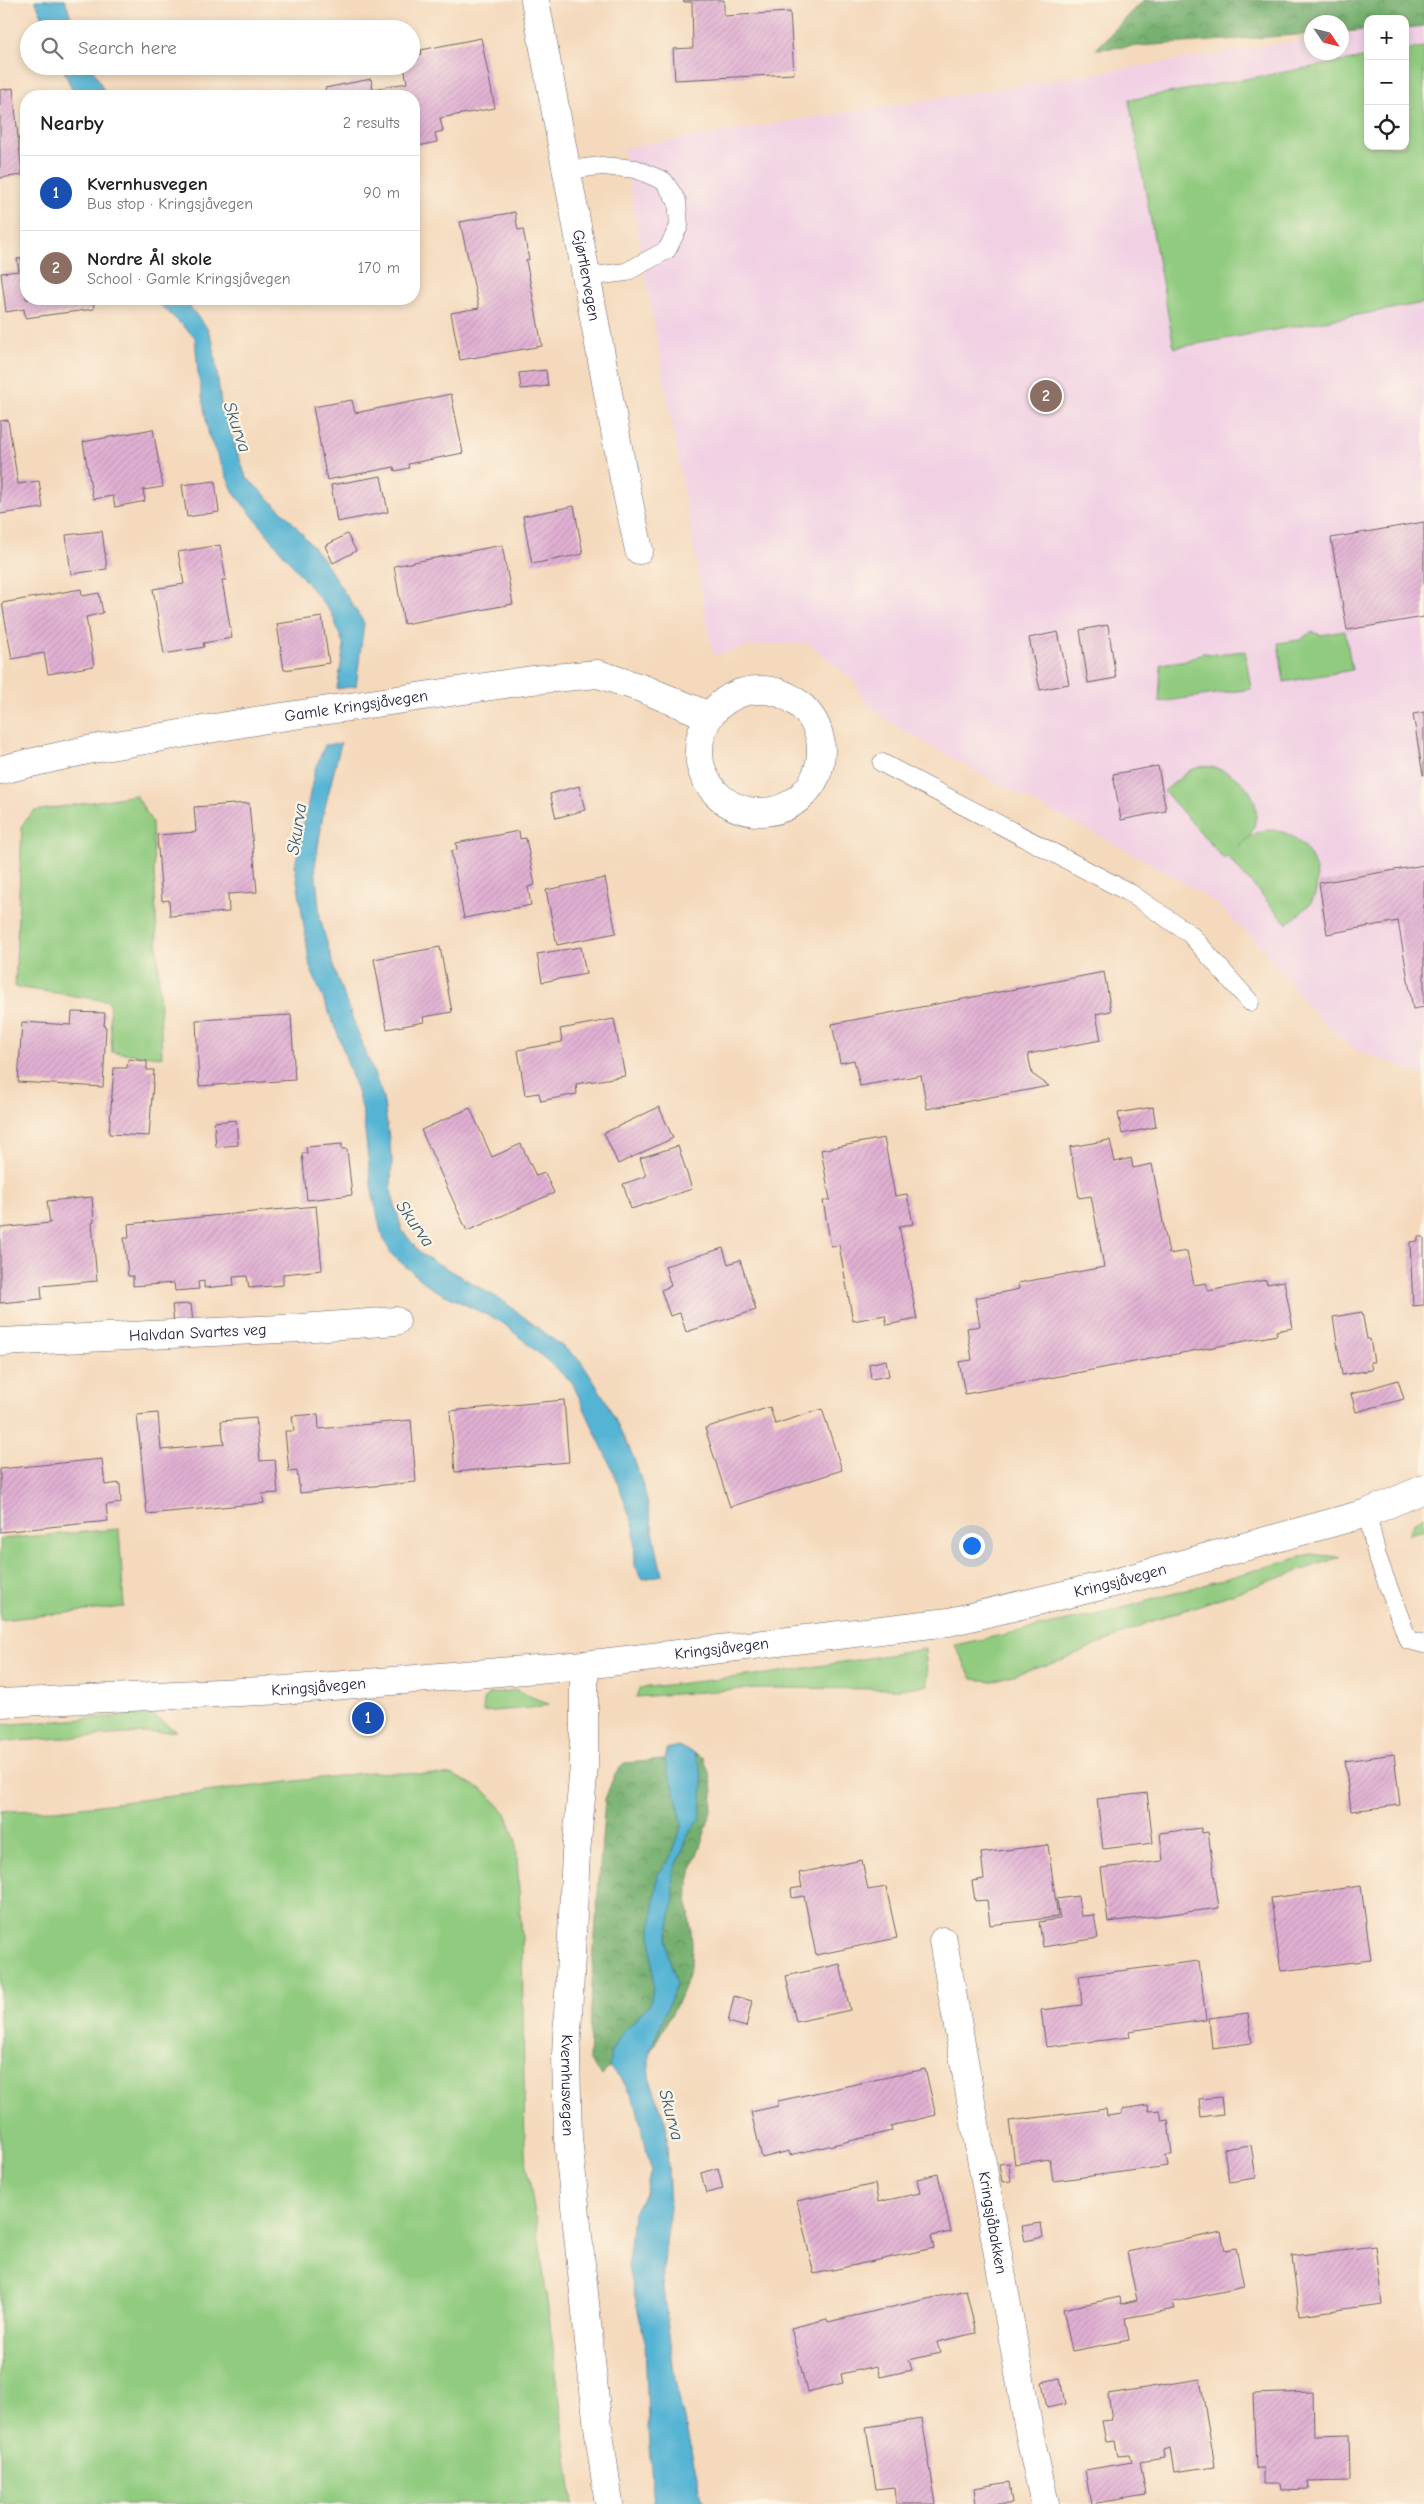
<!DOCTYPE html>
<meta charset="utf-8">
<style>
body{margin:0;font-family:"Comic Neue",sans-serif;background:#f2f2f2;color:#202124}
.controls{position:absolute;right:15px;top:15px;display:grid;overflow:hidden;border-radius:10px;box-shadow:0 2px 8px #0003}
.controls button{width:45px;height:45px;display:grid;place-items:center;padding:0;border:0;border-bottom:1px solid #e0e0e0;background:#fff;color:#202124;font:25px sans-serif}
.compass{position:absolute;left:1304px;top:15px;width:45px;height:45px;border-radius:50%;background:#fff;box-shadow:0 2px 8px #0003;rotate:125deg}
.you{position:absolute;left:971px;top:1545px;width:18px;height:18px;margin:-12px;border:4px solid #fff;border-radius:50%;background:#1a73e8;box-shadow:0 0 0 8px #1a73e833}
.badge{display:grid;place-items:center;width:32px;height:32px;border-radius:50%;background:#d1495b;color:#fff;font-size:16px;font-weight:700}
.pin{position:absolute;translate:-50% -50%;border:2px solid #fff;box-shadow:0 1px 5px #0006}
.list{margin:0;padding:0;list-style:none}
h2{display:flex;justify-content:space-between;align-items:center;height:65px;margin:0;padding:0 20px;font-size:21px}
h2 small{font-size:16px;font-weight:400;color:#757577}
.list li{display:grid;grid-template-columns:32px 1fr auto;gap:15px;align-items:center;box-sizing:border-box;height:75px;padding:0 20px;border-top:1px solid #e0e0e0}
.list b{display:block;font-size:19px;white-space:nowrap}
.list p{margin:0;font-size:16px;white-space:nowrap;color:#757577}
.list em{font-size:16px;font-style:normal;color:#757577}
.icon{flex:none;width:28px;height:28px;fill:none;stroke:currentColor;stroke-width:2;stroke-linecap:round;stroke-linejoin:round}
.map{position:relative;flex:none;width:1424px;height:2504px;overflow:hidden}
.search{position:absolute;background:#fff;box-shadow:0 2px 8px #0003;left:20px;top:20px;width:400px;height:55px;display:flex;align-items:center;gap:12px;box-sizing:border-box;padding:0 18px;border-radius:28px;color:#757577;font-size:19px}
.panel{position:absolute;background:#fff;box-shadow:0 2px 8px #0003;left:20px;top:90px;width:400px;height:215px;border-radius:20px}
.map>svg:first-child{display:block}
</style>
<div class="map">
<svg width="1424" height="2504" viewBox="0 0 1424 2504">
<defs>
<pattern id="forest-crowns" width="20" height="18" patternUnits="userSpaceOnUse" patternTransform="scale(1.25)"><rect width="20" height="18" fill="#74af6e"/><path d="M2 6a3 3 0 1 1 6 0M12 15a3 3 0 1 1 6 0" fill="none" stroke="#5f8e5c"/></pattern>
<pattern id="building-hatch" width="6" height="6" patternUnits="userSpaceOnUse" patternTransform="scale(1.25)"><rect width="6" height="6" fill="#e1b0d3"/><path d="M-1 1l2-2M0 6l6-6M5 7l2-2" fill="none" stroke="#c197b6"/></pattern>
</defs>
<rect width="100%" height="100%" fill="#fcf5e5"/>
<filter id="ink" filterUnits="userSpaceOnUse"><feTurbulence type="fractalNoise" baseFrequency=".02" numOctaves="2"/><feDisplacementMap in="SourceGraphic" scale="10" xChannelSelector="R" yChannelSelector="G"/><feConvolveMatrix kernelMatrix="1 2 1 2 8 2 1 2 1" color-interpolation-filters="sRGB"/></filter>
<filter id="wash" filterUnits="userSpaceOnUse"><feTurbulence type="fractalNoise" baseFrequency=".0096" numOctaves="4" result="noise"/><feDisplacementMap in="SourceGraphic" scale="20" xChannelSelector="R" yChannelSelector="G"/><feGaussianBlur stdDeviation="1.12" result="paint"/><feColorMatrix in="noise" values="0 0 0 0 0 0 0 0 0 0 0 0 0 0 0 0 0 1.4 0 .05"/><feComposite in="paint" operator="in"/></filter>
<g filter="url(#wash)">
<rect width="100%" height="100%" fill="#f4d9bc"/>
<!-- built -->
<path fill="#f1d0e4" d="M1424 21V1075L1356 1050 1316 1016 1261 946 1212 900 1156 866 989 779 886 720 862 697 855 682 808 643 749 646 713 655 623 148 1311 39 1312 52H1342V34L1368 30V146H1405V24Z"/>
<!-- green -->
<path fill="#90cb7f" stroke="#59765d" d="M1424 47V303L1174 348 1129 100 1368 57V146H1405V50Z
M1345 631 1352 670 1284 682 1278 643 1300 640 1311 632 1321 635Z
M1245 651 1251 689 1159 702 1161 664 1188 660 1202 653 1215 654Z
M1204 766C1237 769 1269 798 1251 833 1248 838 1241 842 1238 847 1242 843 1247 838 1252 835 1290 815 1328 861 1314 897 1310 907 1295 917 1287 924L1227 856 1224 859 1164 791 1190 770Z
M136 795 152 822 162 1057 112 1052 109 1001 15 987 22 825 34 811Z
M1424 1516V1529L1408 1535 1414 1523Z
M119 1529 124 1607 0 1620V1539Z
M1311 1554 1340 1557 1147 1623 1061 1661 992 1681 972 1679 955 1645 1109 1612Z
M925 1649 928 1685 901 1689 756 1688 636 1697 640 1688 774 1673Z
M516 1690 548 1704 541 1707 483 1712 484 1698 489 1694Z
M140 1715 153 1716 176 1731 0 1742V1725Z
M370 1772 453 1775 484 1790 506 1813 516 1841 522 1940 525 2153 541 2253 573 2504H0V1811L57 1810Z"/>
<!-- forest -->
<path fill="url(#forest-crowns)" stroke="#4b6854" d="M1144 0H1424V26L1405 28V19H1368V30L1342 32V22H1312L1311 34 1096 49Z
M678 1746 704 1758C706 1766 711 1775 712 1784 718 1814 693 1855 688 1887 686 1906 693 1932 692 1952 689 1990 667 2021 649 2054L609 2067 602 2076 589 2060 593 1962 605 1799 614 1776 624 1763 664 1760 667 1749Z"/>
<!-- water -->
<path fill="#55b4d4" stroke="#3c6b88" d="M35 0H65L75 29H48Z
M62 66H91L107 96H75Z
M154 299H183L207 328 213 342 221 404 246 477 288 517 323 559 364 623 356 686 337 689 344 646 332 614 234 493 209 437 198 373 195 337Z
M341 743 323 815 315 866 320 918 336 975 383 1097 392 1159 391 1191 402 1230 421 1254 503 1301 580 1360 605 1399 633 1456 645 1492 662 1575 643 1579 635 1566 634 1527 613 1471 572 1382 503 1323 431 1288 391 1254 381 1232 372 1191 362 1107 339 1037 310 967 295 866 315 769 325 745Z
M678 1746 694 1753 700 1765 703 1785 700 1819 689 1833 673 1875 674 1897 667 1940 668 1954 677 1983 649 2054V2076L666 2124 670 2207 662 2281 675 2380 702 2498 706 2504H654L649 2446 645 2341 628 2267 633 2215 645 2193 651 2170 637 2108 622 2079 609 2067 611 2051 623 2032 650 2004 653 1987 651 1928 658 1874 671 1858 682 1825 677 1798 664 1760 667 1749Z"/>
<g id="blocks">
<!-- building -->
<path fill="url(#building-hatch)" d="M683 0H724V16L790 12 794 74 675 80 673 49 693 48 692 2H684Z
M481 38 495 108 440 118 443 131 435 133 437 142 418 146 416 137H414V96H327L325 88 371 79 373 89 407 83 404 66H411V56L422 54 421 50Z
M13 88 22 175 0 178V90Z
M515 212 518 230 523 229 529 260H526L542 346 460 360 451 313 479 308 460 222Z
M26 258V299H93L94 309 25 318 24 309 6 312 1 273 19 271 17 259Z
M546 370 548 386 521 389 519 373Z
M451 394 463 453 408 464 409 468 395 471 394 467 327 480 313 407 352 400 355 413Z
M8 420 18 484 39 481 43 508 0 514V421Z
M153 429 163 487 143 490 145 501 115 507 113 496 93 499 83 442Z
M381 476 388 512 337 522 331 485Z
M215 481 219 512 187 517 182 485Z
M574 506 583 554 532 564 523 516Z
M1424 522V617L1347 630 1331 538Z
M102 531 107 569 71 574 66 535Z
M347 534 356 551 333 563 325 546Z
M220 545 226 580H222L232 638 203 643 204 647 164 654 153 589 184 584 178 552Z
M502 545 513 604 404 624 394 566Z
M81 589 82 596 99 593 103 613 86 617 94 666 48 674 44 653 12 659 2 603Z
M322 617 329 663 284 670 277 624Z
M1108 625 1116 678 1088 683 1080 630Z
M1058 632 1069 684 1040 690 1029 638Z
M1424 712V775H1423L1413 714Z
M1158 766 1166 811 1121 820 1113 774Z
M579 786 585 810 556 818 550 794Z
M249 803 257 892 228 894 229 912 170 916 169 900 162 901 157 835 196 832 194 807Z
M519 831 520 839 526 838 535 885 528 887 531 905 464 918 451 851 457 850 456 843Z
M1424 865V1007L1413 1009 1398 921 1327 934 1319 883Z
M605 878 616 933 557 945 546 890Z
M440 947 452 1012 423 1017 424 1022 387 1029 374 959Z
M581 947 586 974 542 982 537 954Z
M1104 972 1111 1011 1096 1014 1101 1040 1028 1054 1032 1074 1049 1086 927 1109 921 1075 860 1086 854 1060 840 1063 832 1024Z
M72 1012 105 1013 104 1026 106 1027 103 1087 18 1082 22 1022 71 1025Z
M291 1015 295 1080 199 1086 196 1020Z
M614 1019 625 1076 576 1084 577 1094 541 1101 539 1093 525 1095 518 1050 562 1042 560 1029Z
M128 1059 147 1061V1070H154L149 1136 109 1134 114 1068H127Z
M659 1107 673 1138 618 1164 604 1133Z
M1153 1107 1156 1127 1122 1134 1118 1113Z
M470 1108 492 1157 521 1144 536 1176 545 1173 554 1193 467 1231 421 1130Z
M236 1120 238 1145 216 1147 214 1122Z
M884 1138 895 1196 907 1194 913 1224 899 1226 917 1319 887 1325 885 1315 853 1321 839 1245 831 1246 823 1201 830 1200 821 1150Z
M1110 1140 1115 1162 1131 1158 1133 1168 1152 1164 1169 1254 1187 1251 1194 1285 1206 1283 1208 1291 1266 1280 1267 1284 1284 1281 1293 1328 1276 1331 1277 1335 965 1394 959 1362 972 1360 967 1328 980 1326 975 1298 1019 1289 1018 1283 1104 1267 1091 1196 1079 1198 1070 1147Z
M342 1144V1149H347L352 1195 307 1200 302 1153H307L306 1147Z
M678 1146 692 1189 631 1209 623 1184 646 1176 640 1158Z
M92 1197 94 1222 92 1223 97 1281 41 1286 42 1299 0 1303V1228L50 1223 47 1201Z
M316 1206 322 1270 283 1274V1285L249 1288 247 1276 233 1277 234 1285 204 1288V1281L198 1282 199 1289 175 1291 174 1283 133 1286V1276H128L124 1238H129L128 1224Z
M1418 1237H1424V1305L1413 1306 1410 1242 1418 1241Z
M723 1248 728 1264 740 1260 756 1310 686 1332 680 1313 670 1316 661 1290 671 1286 665 1266Z
M191 1304 193 1323 174 1324 172 1305Z
M1362 1312 1367 1339H1370L1374 1362H1370L1372 1370 1342 1375 1333 1317Z
M886 1360 889 1376 871 1379 869 1364Z
M1398 1380 1404 1399 1356 1412 1351 1394Z
M564 1400 569 1462 455 1472 450 1411Z
M770 1407 775 1424 822 1409 842 1470 730 1507 705 1428Z
M158 1413 161 1450 224 1444 221 1421 256 1418 260 1461 275 1460 278 1493 262 1494 264 1503 147 1514 137 1415Z
M318 1414 319 1429 411 1420 416 1482 300 1493 297 1471 289 1472 285 1431H294L292 1416Z
M102 1459 105 1485 120 1483 121 1503 106 1505 108 1521 0 1532V1469Z
M1394 1754 1400 1805 1351 1811 1345 1761Z
M1147 1793 1153 1843 1103 1849 1097 1799Z
M1201 1828 1202 1833 1208 1832 1219 1908 1108 1922 1101 1868 1163 1861 1160 1833Z
M1048 1845 1058 1917 990 1925 987 1900 975 1901 972 1881 984 1879 981 1853Z
M862 1860 868 1890 886 1887 897 1938 816 1955 804 1896 792 1898 791 1889 802 1887 799 1873Z
M1361 1886 1371 1960 1281 1971 1271 1898Z
M1078 1896 1081 1916 1094 1915 1098 1938 1043 1947 1039 1922 1060 1919 1057 1899Z
M1199 1961 1206 2020 1129 2031 1130 2037 1046 2047 1041 2010 1082 2005 1079 1976Z
M840 1964 850 2010 796 2022 786 1976Z
M734 1996 752 2001 746 2027 728 2022Z
M1248 2013 1252 2043 1212 2048 1209 2018Z
M925 2069 936 2115 891 2126 892 2131 790 2155 789 2151 762 2158 751 2112 778 2106V2101Z
M1221 2097 1223 2114 1201 2117 1199 2099Z
M1148 2105 1149 2111 1160 2110 1162 2121 1168 2120 1172 2155H1166L1168 2166 1053 2181 1050 2159 1015 2164 1009 2121 1106 2109 1107 2116 1122 2114V2109Z
M1251 2145 1256 2178 1229 2182 1224 2149Z
M1009 2163 1011 2181 1002 2182 999 2164Z
M718 2168 723 2189 706 2193 701 2173Z
M938 2174 951 2232 931 2236 934 2248 814 2274 797 2201 875 2184 878 2202 920 2193 917 2179Z
M1041 2223 1043 2237 1025 2241 1022 2226Z
M1221 2232 1225 2250 1236 2248 1244 2287 1173 2302 1175 2309 1125 2318 1129 2340 1072 2351 1063 2309 1120 2297 1121 2304 1137 2300 1127 2252Z
M1375 2246 1382 2304 1299 2315 1292 2256Z
M966 2290 976 2333 937 2342 940 2353 909 2360 912 2370 880 2377 877 2366 841 2374 843 2383 807 2392 791 2328 827 2319 828 2322Z
M1060 2378 1065 2404 1047 2408 1042 2382Z
M1200 2379 1215 2466 1174 2472 1170 2448 1163 2450 1164 2457 1140 2461 1146 2495 1091 2504 1085 2470 1132 2462 1130 2455 1118 2456 1115 2441 1106 2442 1102 2421 1112 2420 1108 2394Z
M1313 2392 1314 2435 1349 2434 1350 2481 1308 2482 1309 2489 1281 2490 1280 2484H1263V2468H1256L1253 2394Z
M922 2419 936 2504H896L894 2487 876 2489 866 2427Z
M1009 2482 1012 2504H976L974 2488Z"/>
</g>
</g>
<g filter="url(#ink)">
<use href="#blocks" fill-opacity="0" stroke="#6c6268" stroke-width="1"/>
<g fill="none" stroke-linecap="round" stroke-linejoin="round">
<!-- service casing -->
<g stroke="#6c6268" stroke-width="19">
<path id="service" d="M567 170 602 166 636 169 664 181 677 201 679 226 667 250 626 272 586 277
M882 763 1130 893 1190 934 1250 1002
M1367 1513 1377 1556 1408 1640 1424 1644"/>
</g>
<!-- minor casing -->
<g stroke="#6c6268" stroke-width="29">
<g id="minor">
<path id="s1" d="M535 0 624 479 639 550"/>
<circle cx="760" cy="751" r="61"/>
<path id="s2" d="M0 770 87 750 261 720 532 680 598 674 644 689 709 716"/>
<path id="s3" d="M0 1342 301 1328 396 1321"/>
<path id="s4" d="M584 1665V1766L576 1853 566 2056 568 2138 597 2419 609 2504"/>
<path id="s5" d="M943 1941 1031 2442 1045 2504"/>
</g>
</g>
<!-- tertiary casing -->
<g stroke="#6c6268" stroke-width="29">
<g id="tertiary">
<path id="s6" d="M0 1703 284 1690 584 1665 949 1622 1114 1583 1367 1513 1424 1489"/>
</g>
</g>
<!-- service -->
<use href="#service" stroke="#fff" stroke-width="18"/>
<!-- minor -->
<use href="#minor" stroke="#fff" stroke-width="28"/>
<!-- tertiary -->
<use href="#tertiary" stroke="#fff" stroke-width="28"/>
</g>
</g>
<g text-anchor="middle" dominant-baseline="central" stroke-width="4.5" stroke-linejoin="round" paint-order="stroke">
<!-- street labels -->
<g font-size="16" fill="#22223b" stroke="#fcf5e5">
<text stroke="none"><textPath href="#s1" startOffset="280">Gjørtlervegen</textPath></text>
<text stroke="none"><textPath href="#s2" startOffset="362">Gamle Kringsjåvegen</textPath></text>
<text stroke="none"><textPath href="#s3" startOffset="198">Halvdan Svartes veg</textPath></text>
<text stroke="none"><textPath href="#s6" startOffset="1129">Kringsjåvegen</textPath></text>
<text stroke="none"><textPath href="#s6" startOffset="724">Kringsjåvegen</textPath></text>
<text stroke="none"><textPath href="#s6" startOffset="319">Kringsjåvegen</textPath></text>
<text stroke="none"><textPath href="#s4" startOffset="421">Kvernhusvegen</textPath></text>
<text stroke="none"><textPath href="#s5" startOffset="286">Kringsjåbakken</textPath></text>
</g>
<!-- water labels -->
<g font-size="18" font-style="italic" fill="#365c78" stroke="#fcf5e5">
<text transform="translate(237 427) rotate(71)">Skurva</text>
<text transform="translate(297 829) rotate(-81)">Skurva</text>
<text transform="translate(415 1224) rotate(55)">Skurva</text>
<text transform="translate(671 2115) rotate(75)">Skurva</text>
</g>
</g>
</svg>
<div class="controls">
<button>+</button>
<button>−</button>
<button><svg class="icon" aria-label="locate" viewBox="0 0 24 24"><circle cx="12" cy="12" r="6"/><path d="M12 2v4M12 18v4M2 12h4M18 12h4"/></svg></button>
</div>
<svg class="compass" viewBox="-18 -18 36 36"><path d="M0-13l5 13h-10z" fill="#e53935"/><path d="M0 13l5-13h-10z" fill="#757577"/></svg>
<div class="you"></div>
<div class="pin badge" style="left:368px;top:1718px;background:#1a4fb4">1</div>
<div class="pin badge" style="left:1046px;top:396px;background:#8d6e63">2</div>
<div class="search"><svg class="icon" aria-label="search" viewBox="0 0 24 24"><circle cx="10" cy="10" r="6"/><path d="M15 15l6 6"/></svg>Search here</div>
<section class="panel">
<h2>Nearby<small>2 results</small></h2>
<ul class="list">
<li><span class="badge" style="background:#1a4fb4">1</span><div><b>Kvernhusvegen</b><p>Bus stop · Kringsjåvegen</p></div><em>90 m</em></li>
<li><span class="badge" style="background:#8d6e63">2</span><div><b>Nordre Ål skole</b><p>School · Gamle Kringsjåvegen</p></div><em>170 m</em></li>
</ul>
</section>
</div>
